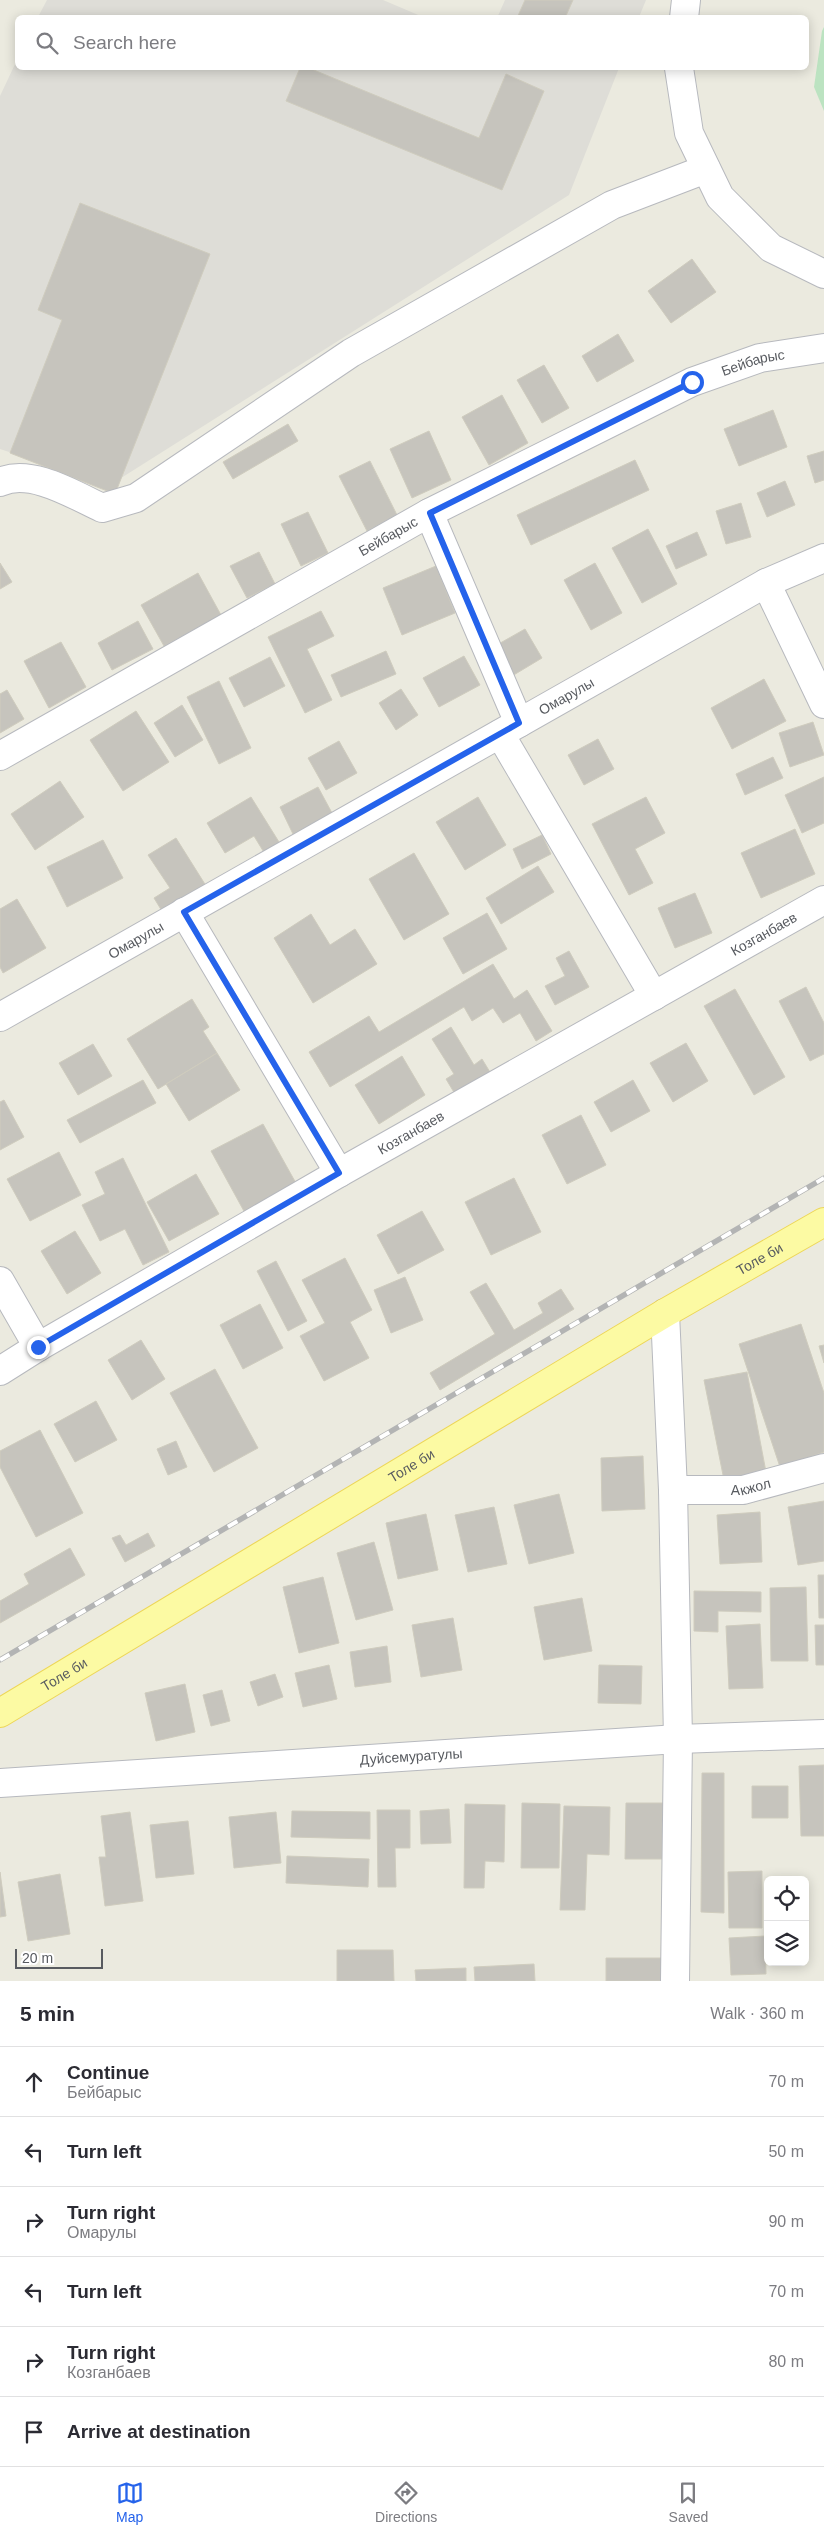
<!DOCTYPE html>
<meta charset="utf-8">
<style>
body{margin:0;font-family:Helvetica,sans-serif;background:#f7f7f7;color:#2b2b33}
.controls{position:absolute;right:15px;bottom:15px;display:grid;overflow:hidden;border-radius:8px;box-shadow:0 2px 12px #0003}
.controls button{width:45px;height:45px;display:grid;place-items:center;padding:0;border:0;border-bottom:1px solid #e1e1e2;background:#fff;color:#2b2b33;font:25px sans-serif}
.scale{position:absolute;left:15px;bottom:12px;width:88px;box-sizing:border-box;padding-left:5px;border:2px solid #585b60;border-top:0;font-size:14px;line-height:18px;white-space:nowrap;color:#585b60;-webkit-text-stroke:4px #fff;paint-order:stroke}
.stop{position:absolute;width:15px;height:15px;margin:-11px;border:4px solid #2563eb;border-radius:50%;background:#fff}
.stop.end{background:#2563eb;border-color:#fff;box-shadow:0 1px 5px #0008}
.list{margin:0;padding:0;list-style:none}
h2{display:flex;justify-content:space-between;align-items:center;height:65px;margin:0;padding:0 20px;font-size:21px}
h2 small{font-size:16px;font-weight:400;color:#7c7c81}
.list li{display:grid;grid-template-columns:32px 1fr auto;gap:15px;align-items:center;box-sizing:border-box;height:70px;padding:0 20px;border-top:1px solid #e1e1e2}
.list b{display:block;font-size:19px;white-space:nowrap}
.list p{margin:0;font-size:16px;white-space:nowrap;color:#7c7c81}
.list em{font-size:16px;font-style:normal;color:#7c7c81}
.icon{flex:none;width:28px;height:28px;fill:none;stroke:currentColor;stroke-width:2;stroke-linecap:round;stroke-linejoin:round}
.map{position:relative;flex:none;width:824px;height:1981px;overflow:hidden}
.search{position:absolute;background:#fff;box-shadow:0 2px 12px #0003;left:15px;right:15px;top:15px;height:55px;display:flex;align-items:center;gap:12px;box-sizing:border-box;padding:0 18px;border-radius:8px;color:#7c7c81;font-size:19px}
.sheet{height:485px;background:#fff}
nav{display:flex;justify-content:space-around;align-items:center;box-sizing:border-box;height:70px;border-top:1px solid #e1e1e2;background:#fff;font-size:14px;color:#7c7c81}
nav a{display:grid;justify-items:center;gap:2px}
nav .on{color:#2563eb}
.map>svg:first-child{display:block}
</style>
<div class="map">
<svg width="824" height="1981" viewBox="0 0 824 1981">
<rect width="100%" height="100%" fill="#ebeadf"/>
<!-- industrial -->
<path fill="#deddd7" d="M47 0H383L423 17H38Z
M505 0H646L639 17 497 18Z
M17 60 18 68H619L569 195 110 485 0 449V96Z"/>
<!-- green -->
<path fill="#bce3c1" d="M824 27V111L814 87 822 31Z"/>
<!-- building -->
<path fill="#c6c4bd" stroke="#cfccbe" d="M525 0H573L565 18H517Z
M300 68H309L479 138 506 74 544 91 502 190 286 101Z
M80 203 210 254 115 494 10 453 62 320 38 310Z
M692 259 716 292 671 323 648 291Z
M618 334 634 361 597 382 582 356Z
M544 365 569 408 542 423 517 380Z
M502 395 528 443 489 465 462 417Z
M773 410 787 447 739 466 724 429Z
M288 424 298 441 233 479 223 462Z
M429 431 451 480 412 498 390 449Z
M824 451V480L815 483 807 456Z
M635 460 649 490 531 545 517 515Z
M370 461 397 515 367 531 339 476Z
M785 481 795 505 767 517 757 493Z
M741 503 751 537 726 544 716 511Z
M308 512 328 553 301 566 281 524Z
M648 529 677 584 642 603 612 548Z
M697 532 707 555 676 569 666 546Z
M259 552 275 584 247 598 230 566Z
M0 563 12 582 0 589Z
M595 563 622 613 591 630 564 580Z
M436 566 455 613 402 635 383 588Z
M198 573 221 615 164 646 141 605Z
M321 611 334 636 307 649 332 700 305 713 268 637Z
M138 621 153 649 112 670 98 643Z
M525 629 542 658 512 676 495 646Z
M61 642 86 687 49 708 24 661Z
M386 651 396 674 341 697 331 675Z
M464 656 480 685 439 707 423 678Z
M270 657 285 686 244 707 229 678Z
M764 679 786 721 732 749 711 708Z
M219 681 251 748 219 764 187 697Z
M401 689 418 715 396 730 379 703Z
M7 690 24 719 0 733V694Z
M182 705 203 740 175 757 154 723Z
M136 711 169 762 123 791 90 740Z
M813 722 824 755 790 767 779 733Z
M598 739 614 769 584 785 568 755Z
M339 741 357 773 326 790 308 758Z
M773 757 783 778 745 795 736 774Z
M824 777V823L802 833 785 795Z
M60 781 84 817 35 850 11 814Z
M318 787 332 813 293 834 280 807Z
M251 797 284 850 268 859 254 836 225 853 207 823Z
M478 797 506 845 465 870 436 822Z
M646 797 665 833 635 849 653 883 629 895 592 824Z
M795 829 815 874 761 898 741 853Z
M542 835 551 854 522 869 513 849Z
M176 838 208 889 165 916 154 898 170 888 148 855Z
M103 840 123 878 67 907 47 867Z
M414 853 449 914 404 940 369 879Z
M538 866 554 892 501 924 486 898Z
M695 893 712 933 675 948 658 908Z
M17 899 46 948 3 973 0 967V909Z
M487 913 507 949 463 974 443 938Z
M311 914 330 945 355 929 377 964 313 1003 274 938Z
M569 951 589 987 555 1005 545 986 565 976 556 958Z
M493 964 514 999 527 990 552 1031 536 1041 520 1013 503 1023 493 1008 472 1021 464 1007 330 1087 309 1052 369 1016 379 1032Z
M806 987 824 1023V1054L810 1061 779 1001Z
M735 989 785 1077 754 1095 704 1006Z
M192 999 209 1027 203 1031 217 1053 158 1089 127 1039Z
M451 1027 474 1065 482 1059 493 1077 458 1099 446 1079 454 1074 432 1039Z
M686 1043 708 1081 673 1102 650 1063Z
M93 1044 112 1076 78 1095 59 1063Z
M217 1053 240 1090 189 1121 166 1084Z
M402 1056 425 1095 379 1124 355 1085Z
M143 1080 156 1103 80 1143 67 1120Z
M633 1080 650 1111 611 1132 594 1102Z
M4 1100 24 1137 0 1150V1102Z
M581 1115 606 1165 567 1184 542 1135Z
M263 1124 297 1185 245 1213 211 1151Z
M59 1152 81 1195 30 1221 7 1179Z
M123 1158 169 1252 143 1265 125 1229 100 1241 82 1205 105 1194 95 1172Z
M196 1174 219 1214 169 1241 147 1202Z
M514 1178 541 1232 491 1255 465 1202Z
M422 1211 444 1250 398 1274 377 1235Z
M75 1231 101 1273 67 1294 41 1251Z
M345 1258 372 1310 350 1322 369 1358 324 1381 300 1336 325 1323 302 1280Z
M276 1261 307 1321 288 1331 257 1271Z
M405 1277 423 1320 391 1333 374 1290Z
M486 1283 514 1330 543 1313 538 1303 561 1289 574 1309 440 1390 430 1373 495 1334 470 1292Z
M260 1304 283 1348 243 1369 220 1325Z
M801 1324 824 1393V1452L780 1467 739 1344Z
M141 1340 165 1379 132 1400 108 1360Z
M824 1345V1363L819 1346Z
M215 1369 258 1448 214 1472 170 1393Z
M747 1372 766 1472 724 1480 704 1380Z
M96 1401 117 1440 75 1462 54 1424Z
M40 1430 83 1513 36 1537 0 1467V1451Z
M176 1441 187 1467 168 1475 157 1449Z
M643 1456 645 1509 602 1511 601 1458Z
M559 1494 574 1553 529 1564 514 1505Z
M824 1501V1561L798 1565 788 1507Z
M494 1507 507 1564 468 1572 455 1515Z
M760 1512 762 1562 720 1564 717 1515Z
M426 1514 438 1570 398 1579 386 1523Z
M148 1533 155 1546 125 1562 112 1538 120 1535 126 1545Z
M374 1542 393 1610 356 1620 337 1553Z
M70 1548 85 1575 0 1623V1601L29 1584 24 1574Z
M818 1575H824V1618H819Z
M323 1577 339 1643 299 1653 283 1587Z
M806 1587 808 1661H771L770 1588Z
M694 1591 761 1592V1612L718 1611V1632L694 1631Z
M582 1598 592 1651 544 1660 534 1607Z
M453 1618 462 1670 421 1677 412 1625Z
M760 1624 763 1688 729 1689 726 1626Z
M815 1625H824V1665H816Z
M387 1646 391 1682 355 1687 350 1652Z
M329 1665 337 1699 303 1707 295 1673Z
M599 1665 642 1666 641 1704 598 1703Z
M275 1674 283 1697 258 1706 250 1682Z
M185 1684 195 1732 156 1741 145 1693Z
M222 1690 230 1721 211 1726 203 1695Z
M824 1765V1836H801L799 1766Z
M702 1773H724V1913L701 1912Z
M752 1786H788V1818H752Z
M522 1803 560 1804 559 1868H521Z
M626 1803H663L662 1859H625Z
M465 1804 505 1805 504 1862 485 1861 484 1888H464Z
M564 1806 610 1807 609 1855 587 1854 585 1910H560Z
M449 1809 451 1843 421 1844 420 1811Z
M377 1810H410V1848H395L396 1887H378Z
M292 1811 370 1812V1839L291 1837Z
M130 1812 143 1901 105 1906 99 1857H106L101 1816Z
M276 1812 281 1863 234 1868 229 1817Z
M188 1821 194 1874 156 1878 150 1825Z
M287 1856 369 1859 368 1887 286 1883Z
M762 1871V1928H729L728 1872Z
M0 1872 6 1916 0 1917Z
M60 1874 70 1934 28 1941 18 1882Z
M765 1936 766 1974 731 1975 729 1938Z
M337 1950H393L394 1981H337Z
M606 1958H665V1981H606Z
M534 1964 535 1981H475L474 1967Z
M466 1968V1981H416L415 1970Z"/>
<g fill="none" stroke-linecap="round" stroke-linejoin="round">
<!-- minor casing -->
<g stroke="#b7b9be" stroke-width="30">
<g id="minor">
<path d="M684 18 686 0"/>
<path d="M679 68 689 133 720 197 771 248 824 274"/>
<path d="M0 482C31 468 74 495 102 508L136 498 351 353 612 205 706 169"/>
<path d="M429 513 519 723"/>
<path d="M766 583 824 704"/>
<path d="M500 734 654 996"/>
<path id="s1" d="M0 756 429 513 692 382 760 358 824 348"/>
<path d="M184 912 339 1173"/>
<path id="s2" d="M0 1017 766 583 824 558"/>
<path d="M0 1281 38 1347"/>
<path d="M665 1313 673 1490 678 1739 675 1981"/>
<path id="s3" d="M0 1371 38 1347 339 1173 824 900"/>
<path id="s4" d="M673 1490H743L824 1468"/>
<path id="s5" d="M0 1783 678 1739 824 1734"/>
</g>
</g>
<!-- major casing -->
<g stroke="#edd657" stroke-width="30">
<g id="major">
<path id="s6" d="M0 1713 665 1313 824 1222"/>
</g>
</g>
<!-- minor -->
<use href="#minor" stroke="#fff" stroke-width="28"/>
<!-- major -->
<use href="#major" stroke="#fcfaa3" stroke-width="28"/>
<!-- rail casing -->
<g stroke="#b3b4b4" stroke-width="5.5">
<path id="rail" d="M0 1660 824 1178"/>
</g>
<!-- rail -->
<use href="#rail" stroke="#fff" stroke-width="4" stroke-dasharray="11" stroke-linecap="butt"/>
</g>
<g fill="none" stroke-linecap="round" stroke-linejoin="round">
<!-- route -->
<path stroke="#2563eb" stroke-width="6" d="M38 1347 339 1173 184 912 519 723 430 513 692 382"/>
</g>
<g text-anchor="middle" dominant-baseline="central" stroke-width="4.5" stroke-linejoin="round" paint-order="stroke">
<!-- street labels -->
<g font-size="14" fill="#585b60" stroke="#fff">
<text stroke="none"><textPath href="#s1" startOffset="851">Бейбарыс</textPath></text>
<text stroke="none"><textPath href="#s1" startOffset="446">Бейбарыс</textPath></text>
<text stroke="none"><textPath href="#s2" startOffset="651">Омарулы</textPath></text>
<text stroke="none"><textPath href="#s3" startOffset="880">Козганбаев</textPath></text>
<text stroke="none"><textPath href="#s2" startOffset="156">Омарулы</textPath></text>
<text stroke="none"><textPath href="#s3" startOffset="475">Козганбаев</textPath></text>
<text stroke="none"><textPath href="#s6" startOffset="885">Толе би</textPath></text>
<text stroke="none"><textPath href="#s6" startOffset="480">Толе би</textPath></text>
<text stroke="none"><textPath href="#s4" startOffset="78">Акжол</textPath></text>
<text stroke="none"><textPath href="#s6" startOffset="75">Толе би</textPath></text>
<text stroke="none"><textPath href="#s5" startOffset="412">Дуйсемуратулы</textPath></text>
</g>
</g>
</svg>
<div class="controls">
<button><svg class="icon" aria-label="locate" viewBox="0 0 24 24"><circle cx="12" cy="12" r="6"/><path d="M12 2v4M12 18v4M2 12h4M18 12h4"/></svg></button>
<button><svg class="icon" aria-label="layers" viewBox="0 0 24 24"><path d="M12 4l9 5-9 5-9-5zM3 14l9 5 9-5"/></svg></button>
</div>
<div class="scale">20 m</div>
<div class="stop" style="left:692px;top:382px"></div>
<div class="stop end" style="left:38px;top:1347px"></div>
<div class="search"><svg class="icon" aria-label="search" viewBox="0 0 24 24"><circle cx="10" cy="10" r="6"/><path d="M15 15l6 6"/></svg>Search here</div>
</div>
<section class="sheet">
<h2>5 min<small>Walk · 360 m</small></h2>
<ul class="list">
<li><svg class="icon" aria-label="ahead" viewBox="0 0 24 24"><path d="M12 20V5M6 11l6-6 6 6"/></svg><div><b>Continue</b><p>Бейбарыс</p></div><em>70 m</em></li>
<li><svg class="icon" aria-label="left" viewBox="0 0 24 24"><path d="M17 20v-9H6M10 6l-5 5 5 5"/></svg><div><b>Turn left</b></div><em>50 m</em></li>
<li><svg class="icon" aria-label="right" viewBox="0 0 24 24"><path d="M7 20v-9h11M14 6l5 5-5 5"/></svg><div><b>Turn right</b><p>Омарулы</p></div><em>90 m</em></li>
<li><svg class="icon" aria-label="left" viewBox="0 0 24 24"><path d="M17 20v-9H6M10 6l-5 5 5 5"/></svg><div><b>Turn left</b></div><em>70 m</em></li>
<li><svg class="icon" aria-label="right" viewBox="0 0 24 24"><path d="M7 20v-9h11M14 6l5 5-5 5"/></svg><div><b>Turn right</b><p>Козганбаев</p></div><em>80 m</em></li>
<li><svg class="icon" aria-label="arrive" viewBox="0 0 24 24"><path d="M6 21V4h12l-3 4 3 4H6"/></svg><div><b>Arrive at destination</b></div></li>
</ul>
</section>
<nav>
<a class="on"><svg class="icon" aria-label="map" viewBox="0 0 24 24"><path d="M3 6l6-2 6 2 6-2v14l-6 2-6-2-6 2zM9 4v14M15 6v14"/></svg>Map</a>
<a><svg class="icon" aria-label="directions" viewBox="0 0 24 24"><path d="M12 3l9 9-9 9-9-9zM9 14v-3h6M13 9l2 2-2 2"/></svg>Directions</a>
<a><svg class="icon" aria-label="saved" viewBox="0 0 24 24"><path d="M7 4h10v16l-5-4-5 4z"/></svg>Saved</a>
</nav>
